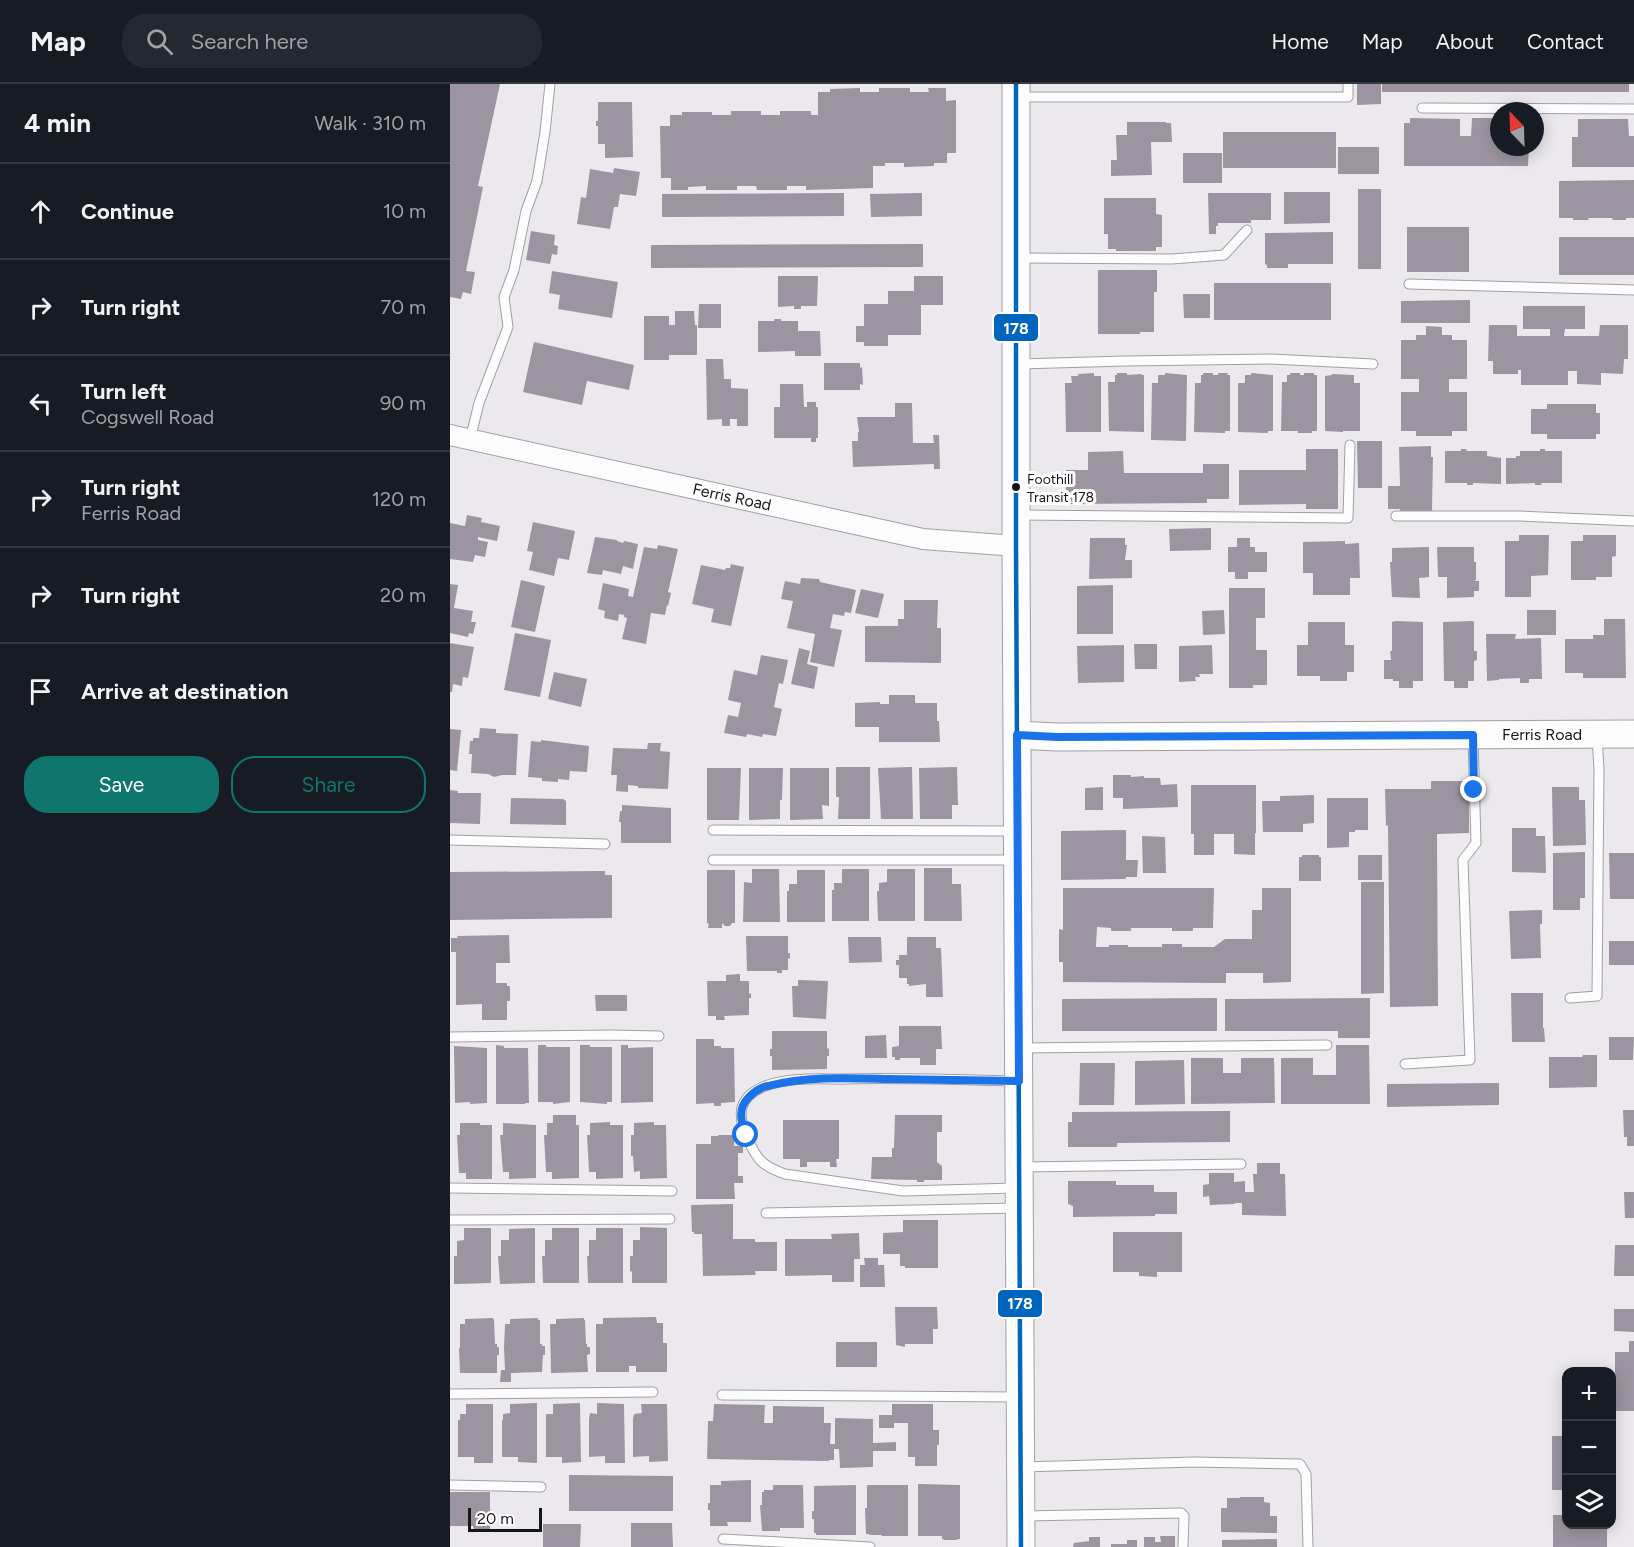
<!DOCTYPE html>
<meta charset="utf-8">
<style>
body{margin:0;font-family:Figtree,sans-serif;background:#242831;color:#f1f3f6}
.controls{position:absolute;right:18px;bottom:18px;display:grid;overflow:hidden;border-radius:12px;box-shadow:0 3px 15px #0003}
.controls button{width:54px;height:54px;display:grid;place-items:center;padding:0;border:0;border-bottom:2px solid #363941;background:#171b24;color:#f1f3f6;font:30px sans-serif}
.compass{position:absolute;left:1040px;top:18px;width:54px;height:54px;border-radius:50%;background:#171b24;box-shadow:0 3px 15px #0003;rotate:337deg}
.scale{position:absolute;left:18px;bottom:15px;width:74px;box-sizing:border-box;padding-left:6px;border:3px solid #161517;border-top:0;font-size:16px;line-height:21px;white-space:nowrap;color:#161517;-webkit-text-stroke:4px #fff;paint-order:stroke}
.stop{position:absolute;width:18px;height:18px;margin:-14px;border:4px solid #1a73e8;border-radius:50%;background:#fff}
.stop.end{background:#1a73e8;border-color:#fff;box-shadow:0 2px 6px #0008}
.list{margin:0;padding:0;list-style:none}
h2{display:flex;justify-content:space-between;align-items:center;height:78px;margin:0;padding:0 24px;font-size:26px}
h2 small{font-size:20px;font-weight:400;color:#9ea1a6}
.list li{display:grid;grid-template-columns:39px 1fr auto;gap:18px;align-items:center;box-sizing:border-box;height:96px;padding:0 24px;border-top:2px solid #363941}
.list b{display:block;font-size:22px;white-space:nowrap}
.list p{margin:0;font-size:20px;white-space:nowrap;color:#9ea1a6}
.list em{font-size:20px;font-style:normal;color:#9ea1a6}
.actions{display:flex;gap:12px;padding:18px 24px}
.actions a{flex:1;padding:14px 0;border:2px solid #0f766e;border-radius:24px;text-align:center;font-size:21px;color:#0f766e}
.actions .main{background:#0f766e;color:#fff}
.icon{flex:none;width:33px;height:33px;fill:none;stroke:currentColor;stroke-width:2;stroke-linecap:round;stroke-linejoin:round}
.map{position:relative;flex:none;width:1184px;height:1463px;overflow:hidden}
header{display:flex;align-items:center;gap:36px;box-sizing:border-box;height:84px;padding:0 30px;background:#171b24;border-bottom:2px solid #363941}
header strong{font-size:28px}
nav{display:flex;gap:33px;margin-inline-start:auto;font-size:21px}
.search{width:420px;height:54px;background:#242831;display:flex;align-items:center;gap:15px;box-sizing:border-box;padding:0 21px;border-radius:24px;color:#9ea1a6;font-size:22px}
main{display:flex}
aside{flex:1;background:#171b24}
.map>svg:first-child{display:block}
</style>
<header>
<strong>Map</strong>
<div class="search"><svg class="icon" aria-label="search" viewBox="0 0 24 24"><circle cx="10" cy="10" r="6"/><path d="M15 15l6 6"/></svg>Search here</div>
<nav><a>Home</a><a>Map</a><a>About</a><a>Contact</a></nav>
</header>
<main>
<aside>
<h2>4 min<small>Walk · 310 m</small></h2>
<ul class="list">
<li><svg class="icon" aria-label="ahead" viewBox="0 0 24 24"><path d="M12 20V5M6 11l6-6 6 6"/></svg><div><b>Continue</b></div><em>10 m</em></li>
<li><svg class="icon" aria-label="right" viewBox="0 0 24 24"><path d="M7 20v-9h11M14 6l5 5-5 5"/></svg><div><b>Turn right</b></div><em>70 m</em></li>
<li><svg class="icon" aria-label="left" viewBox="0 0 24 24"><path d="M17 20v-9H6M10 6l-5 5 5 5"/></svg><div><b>Turn left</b><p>Cogswell Road</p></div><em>90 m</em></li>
<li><svg class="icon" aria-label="right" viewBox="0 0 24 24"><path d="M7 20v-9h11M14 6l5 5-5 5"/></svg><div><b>Turn right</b><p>Ferris Road</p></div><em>120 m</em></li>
<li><svg class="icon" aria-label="right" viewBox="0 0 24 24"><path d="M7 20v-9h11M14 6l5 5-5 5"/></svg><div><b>Turn right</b></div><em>20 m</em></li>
<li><svg class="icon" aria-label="arrive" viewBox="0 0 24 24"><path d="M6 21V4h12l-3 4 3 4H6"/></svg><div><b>Arrive at destination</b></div></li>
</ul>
<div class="actions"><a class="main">Save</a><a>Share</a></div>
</aside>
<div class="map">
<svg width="1184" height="1463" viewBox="0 0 1184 1463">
<rect width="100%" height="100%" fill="#ece9ee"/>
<!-- building -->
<path fill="#9c95a1" d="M0 0H50L28 102 33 103 16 187 25 188 21 210 13 208 11 215 0 213Z
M907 0H931V20L907 21Z
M932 0H1179V8H932Z
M410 4V8H429V4H460V8H479L478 4H496V17L506 16V69H497V79H484V82L454 83V79H435V82H423V104L356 106V102H337V106H307L306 102H287V106H256V102L238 103V106H221V94H211L210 42H220V31H232V28H262V31H281V27H311V31H330V27H361V31H368V8H380V5Z
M148 18H182L183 73 155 74V60H148V42H146V37H148Z
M960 34 1010 35V52H1021L1022 34H1049V63H1079L1078 82H954V39H960Z
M1128 35H1178L1179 52H1184V83H1122V53H1128Z
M677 38H716V39H721L722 58H701L702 91 661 92V76H667L666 51H677Z
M773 48H886V84H773Z
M888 63H929V90H888Z
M733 69H772V99H733Z
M164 84 190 88 186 112 170 110 168 123H164L160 145 127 140 131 113 136 114 140 85 163 89Z
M1184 96V134H1176V136H1163L1162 134H1138L1139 136H1123V134H1109V97Z
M908 105H931V185H908Z
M834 108H880V139L834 140Z
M394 109V132L212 133V110Z
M472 109V132L421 133 420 110Z
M758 109H821V136H801V139H768V142H766V150H759Z
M654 114H706V130L712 131V163H706V167H666V165H658V150H654Z
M957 143H1019V188H957Z
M81 147 105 151 104 161 108 162 107 171 102 170 100 180 76 176Z
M883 148V180H838V184H817V181L815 180V149Z
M1109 153H1184V191H1109Z
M473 160V183L201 184V161Z
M648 186H707V208H704V248H690V250H648Z
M102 187 168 198 162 234 108 225 110 211 99 209Z
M328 192H368L367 222H351V225H344V222L328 223Z
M464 192H493V221H471V251H438V262H414V258H406V242H414V220H438V207H464Z
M764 199H881V236H764Z
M733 210H760V234H734Z
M1020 216V239H951V217Z
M249 220H271V244H248Z
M1073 222H1135V245H1115L1114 252H1149L1150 241H1178V275H1174L1173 290 1151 289V301L1127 300V287H1118V301H1071V286H1068V290H1043V277H1038L1039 241H1067V252H1100V245H1073Z
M225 227H244L245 241H247V271H219V276H194V232H219V241H225Z
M324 235H331V237H348V247H370L371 272H345V267L308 268V237H324Z
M976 242 992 243V251H1002V256H1017V295H999V308H1017V347H1002V352H966V347H951V308H969V295H951V256H966V251H976Z
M84 258 184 281 179 306 137 297 132 321 73 308Z
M256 275H273L274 295H281V304L298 305V342H287V335H280V342H272V335L257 336Z
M374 279H410V284L412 283 413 301 410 300V306H374Z
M644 289V292H651V348H616L615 299H622L621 292H628V290Z
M667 289H677V291L692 290 691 291H694V348L659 347 658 298H665V291H667Z
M715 289 737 291 736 357 701 356 702 299H708V291H715Z
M753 289H763V291H768V289H778L777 291H780V347H775V349L744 348 745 299H751V291H753Z
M801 289 823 291V347H818V349L788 348V299H795V291H801Z
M840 289H850V291H854V289H864V291H867V347H862V349H848V347H831L832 298H837V291H840Z
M882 290 904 291V299H910V347H893V348L875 347V292L882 291Z
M330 300H353L354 323H357V318H366V323H368V354H366V358H361V354H324V323H330Z
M445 319H462L463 359H484L483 351H489L490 385H484V380L403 383 402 357H408V348H409L407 333H445Z
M1097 320H1146V329H1150V350H1146V355H1097V350H1081V325H1097Z
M907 357H932V404H908Z
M981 362V373H983L982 427H950V425H938V402H950L949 363Z
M856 365H888V425H856V420L789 421V386H856Z
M1011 365H1017L1016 367H1037V372L1051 374V400L1023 399V401H1017V399H995V367H1011Z
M1090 365H1095V367H1112V399H1091L1092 401H1085V399L1056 400V374H1066V372H1070V367H1090Z
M673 367 674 389H753V380H779V415H757V419L616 420V386H638V368Z
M17 431 32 434 31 438 50 442 47 457 28 453V456L38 458 35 473 25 471 23 478 0 475V439L15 442Z
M83 438 125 447 119 476 108 474 104 492 79 486 83 468 77 467Z
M761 444V466L720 467 719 445Z
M1069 451H1099L1098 491 1081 492V513H1055V457H1069Z
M1133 451H1166V472L1162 473V493H1146V496H1121V457H1133Z
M145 453 167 456V457L173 459 174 457 188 460 183 485 173 482 171 490 153 486 152 491 137 489Z
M640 454H675V461H677L675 476H682V494L639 495Z
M787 454H800V463H805V468H817V488H798V495H785V488H778V463H787Z
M895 457V460L909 459 910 494H900V511H863V489H853V458Z
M208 461 228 465 218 508 221 509 218 522 217 521 215 531 201 529 196 560 172 555 177 534 174 533V531L169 530 168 537 154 534 155 527 148 525 153 499 179 505 178 512 183 513 194 463 207 465Z
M979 463V493L969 494 970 514 942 513 940 478H942V464Z
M987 463H1024V478H1026V496L1024 497H1029V507H1024V513L997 514V493H988Z
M281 480 294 483 281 542 261 538 264 525 242 520 251 481 275 486 276 484H280Z
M351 494 369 495 370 498 406 506 401 529 395 528 394 532 383 530 380 544 392 546 384 583 360 578 365 550 337 544 343 517 331 515 335 497 350 500Z
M71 496 95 502 85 548 61 543Z
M0 500 8 501 4 524 23 527 21 538H26L23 550 19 549 18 553 0 549Z
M663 501V550H627V502Z
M779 504H815V534H806V566H817V601H803V604H779Z
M411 505 434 510 428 534 405 529Z
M454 516H488L487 544H491V579L415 578V542H448V535H454Z
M774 526 775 550 753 551 752 527Z
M1077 526H1106V551H1077Z
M1154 535H1175L1176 594H1133V589H1115V555H1143V551H1154Z
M946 537 973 538V597H963V604H949V597H943V595H934V576H941L940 567H942V538Z
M1022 537 1024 538V567H1027V576L1024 577V597H1018V604H1004V597H994L993 538Z
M858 538H895V561H904V588H897V597H870V592H847V561H858Z
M65 549 101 556 90 613 54 606Z
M1036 550H1066L1065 555 1091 554 1092 595H1079V599H1070V594L1049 595V596L1037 597Z
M0 559 24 563 18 594 13 593 12 602 3 600 2 608H0Z
M684 560H707V585H685Z
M674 561V598L628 599 627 562Z
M762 561 763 590H749L750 593H745L746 597 729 598V562Z
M349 564 360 567 357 580 368 583 364 605 341 600Z
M311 571 338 576 333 600 329 599 324 623 332 625 326 652 313 650 312 653 297 650 296 653 274 649 278 631 288 633 291 619 278 616 284 586 307 591Z
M104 588 137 595 131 623 98 615Z
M439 611H465V619H487V637H489L490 658H429V643H405V619L430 618V620H439Z
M30 644 46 645V649L68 650 66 691H52L44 693 38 690 21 689 22 670H19L20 657H23V654H29Z
M0 645 11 646 7 687 0 686Z
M91 656 139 662 137 688 120 687 119 696 108 695V698L92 697V694L78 693 81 657 91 658Z
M198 659H211L210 667 220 668 218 705 188 704V702L178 701V708L166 707 167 691H161L163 664 197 665Z
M386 683H420V735H388L389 713H386Z
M462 683 463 735H431L428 684Z
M507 683 508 721H502V735H470L469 684Z
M257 684H291L289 736H257Z
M299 684H333L332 716H330V735L299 736Z
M340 684H379V722L372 721 373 735 340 736Z
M663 691H681V693L694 692V694H710L711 701 727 700 728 723 673 725V714H663Z
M981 697H1019V749L987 750 988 922 940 923 938 741 936 742 935 705H981Z
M741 701H806V749H805V771L784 770V750H764V771H744V750H741Z
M653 703V726H635V704Z
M1102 703H1129V716H1135L1136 761 1103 762Z
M0 706 8 707V709H31L30 740 0 739Z
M864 711V739L853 740V748H813L812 717H830V712Z
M61 714 113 715 116 717V741L60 740Z
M877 714H918V746H905V748H899V763L877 764Z
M172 721 221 724V759H171V738H169L170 727H172Z
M1062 744H1086V752H1095L1096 789 1062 788Z
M676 746V776H688L687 793H676V795L611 796V747Z
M692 752 715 753 716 789H693Z
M1135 768V814H1130V826H1103V769Z
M1159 769H1184V815H1160Z
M852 771H869V773H871V797H849V773H852Z
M908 771H932V796H908Z
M474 784H502V800H511L512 837H474Z
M302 785H329L330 838H293L294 798 302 799Z
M392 785H419V837H382V806H384V799H392Z
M437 785H465V837H428L427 807H429V799L437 798Z
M257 786H285V839H282L280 842H275L272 839V844H258L259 840 257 839Z
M347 786H375V838H337V807H339V800H347Z
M155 787V791H162V834L0 836V788Z
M911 798H934V909L911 910Z
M613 804H764L763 844H743V847H722V844H681V847H661V844L647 843 646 863H659V861H678V863H712V860H732V863H764L775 855H802V826H812V804H841V898L813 899V889H776V899L613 898V878H609V845L613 846Z
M1092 826V840H1090L1091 874 1061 875 1059 827Z
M59 851 60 879H46V899H57V902H60V917H57V936H32V920L6 921V868H1V854H8L7 852Z
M296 852H338V869H340V875L338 874V886H332V889H327V887H297Z
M398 853H431L432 878 399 879Z
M457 853H486V864H491L493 913H476V900L459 902V900H457V894H449V881H446V876H449V871H457Z
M1159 857H1184V881H1159Z
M290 890V897H299V910L301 909V914H299V931L274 932 275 936H266V932H258L257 897H276V891Z
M348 896 378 897 376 935 343 933 342 902H348Z
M1061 909H1093V944H1094L1095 958H1062Z
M145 911H177V927H146Z
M767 914V947H612V915Z
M920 914V954H888V947H775V915Z
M449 942H491L492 965H486V981H470V974H450V976H445V973H442V963L449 962Z
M322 947H377V965L379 964V972H377V985L322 986V972H320V965H322Z
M436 951 437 974H415V952Z
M1159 953H1184L1183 976H1159Z
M246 955H264V962H271V964H284L285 1018 271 1019V1022H264V1019L246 1020Z
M46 961 54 962V964H78L79 1019H75V1020H46Z
M88 961H96V963H120V1018L103 1020V1018H88Z
M130 961H140V963H162V1018H157V1020L130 1018Z
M171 961H178V964L203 963V1018L171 1019Z
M886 961H919L920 1020H831V974H863V991H886Z
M4 962 37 964V1019L20 1020V1018L5 1019Z
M1133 971H1147V1003L1099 1004V973H1132Z
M741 974H773V989H791V974H824L825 1019 741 1020Z
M734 976 735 1020 685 1021V977Z
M630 979H665L664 1021H629Z
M1049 999V1021L937 1023V1000Z
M1173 1026H1184V1062H1177V1053H1174Z
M780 1027V1058L667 1059V1063H618V1038H622V1028Z
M103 1031H126V1041H129V1094L102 1095V1088H96L94 1051H97V1039H103Z
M445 1031H492V1048H487V1078L492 1082V1096H474V1098H467V1096L421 1095 422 1073H442V1064H444Z
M333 1036H389V1075H386L387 1083H380V1078H357V1083H350V1075H333Z
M160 1038V1041H173V1094L146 1095V1088H139L137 1051H140V1039Z
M204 1038V1041H216L217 1094 190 1095V1087L184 1088 183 1072H181V1051H184V1039Z
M10 1039H30V1041H42V1095H16V1089H9L7 1051H10Z
M53 1039 86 1041V1094L59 1095V1088H53L50 1051H53Z
M268 1051H284V1062H293V1069H288V1092H293V1099H284L285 1115H246V1060H261V1052H268Z
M807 1079H830V1090H835L836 1132 792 1131V1119H785V1120L760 1121 759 1112 753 1113V1101L759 1100V1089H784V1098L795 1097V1108H804L803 1090H807Z
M618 1097H666V1101H704V1108H727V1130H705V1132L623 1133V1122L618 1120Z
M1174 1108H1184V1134H1175Z
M283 1120V1155H305V1158H327V1187H305L306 1191 253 1192 252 1150H244V1148H242L241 1121Z
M453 1136H488V1184H455V1182H450V1170H433V1149L453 1148Z
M190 1143 217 1144V1199H182V1187L180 1188V1172H183V1156H190Z
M14 1144H41V1199L4 1200V1172H7V1157L14 1156Z
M85 1144V1199L50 1200 48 1172H51V1156H59V1145Z
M102 1144H129V1199H93L92 1172H95V1156H102Z
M146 1144H173V1199H138L137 1172H139V1156H146Z
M663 1148H732V1188H707V1193L689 1192V1188H663Z
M409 1149 410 1175H404V1198H382V1191L335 1192V1155H382L381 1150Z
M1165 1161H1184V1192H1164Z
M414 1174H428V1181H434L435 1203H410V1181H415Z
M445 1223H487L488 1245H483V1260H455V1263L446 1261Z
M1164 1225H1184V1248L1164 1247Z
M206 1233 207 1239H213V1259H217V1288H186V1282H179V1288H146V1240H153V1234Z
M43 1234 44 1236 45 1260H47V1263H49V1271H47V1289H10L9 1264H10V1240H15V1235Z
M88 1234V1236H90V1260H92V1262H95V1271H93L92 1288 61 1289V1298H50L51 1286H55L54 1264 55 1240H60V1235Z
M134 1234V1236H135L136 1260H137V1263H140V1270L137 1271 138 1288 101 1289 100 1240H106V1235Z
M1179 1257H1184V1327H1165V1268H1179Z
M386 1258H427V1283H386Z
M87 1319V1379L68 1378V1373H52V1336H53V1330L60 1329V1320Z
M130 1319 131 1378 112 1379V1373H96V1330H103V1320Z
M147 1319 174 1320 175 1379H155V1372L139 1373V1335L140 1329 147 1330Z
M16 1320H43V1379H24V1373H8V1336H10V1330H16Z
M191 1320H217L218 1377 199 1378V1372L183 1373V1335L184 1330 192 1329Z
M264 1320 315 1321 314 1339H323V1322L374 1323V1339H381L380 1360H385V1335L386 1334 423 1335V1359L446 1358V1367H423V1383L390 1384 389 1365H384V1376H379V1377L257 1375 258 1337H263Z
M442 1320H483V1346H489V1361H487V1382H465V1373H458V1339H444V1344H429V1331H442Z
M1102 1352H1116V1406H1102Z
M119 1391 223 1392V1427H119Z
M301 1396V1438H277L278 1442H260V1426H258V1419H260V1401H271V1397Z
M468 1400 510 1401V1455H507V1456H495L492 1455V1452H468Z
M323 1401H353L354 1444H330V1447H312L310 1421H312V1408H314V1406H323Z
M406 1401V1451H366V1449H364V1435H362V1427H364V1402Z
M417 1401H458V1452H432L431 1451H419V1450H416L415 1424H417Z
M0 1408H40V1445L24 1446 23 1442H0Z
M790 1413H814V1418L820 1419V1432H827V1449L771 1448V1424H777V1414H790Z
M1103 1431H1116V1440H1157V1463H1103Z
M181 1439H222L223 1463H181Z
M93 1440H131L130 1463H93Z
M710 1452H725V1463H694V1453H705V1458H711Z
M639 1453H650V1463H623L624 1459 639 1457Z
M827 1455V1463H772V1456Z
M677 1456H687V1463H661V1460H677Z"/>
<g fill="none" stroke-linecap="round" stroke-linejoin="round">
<!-- lane casing -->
<g stroke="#a2a0a4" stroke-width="11">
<path id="lane" d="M569 13H898V0
M972 24 1184 25
M569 174 722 175 774 171 797 146
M959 200 1184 206
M569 280 675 277 821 275 923 280
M20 356 29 319 58 243 54 213 64 186 76 127 87 97 95 48 100 0
M569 431 898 434 900 361
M946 432H1069L1184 437
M263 746 564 747
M0 756 155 760
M263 776H565
M1120 914 1147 912 1149 685 1147 653
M0 953 161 951 209 952
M571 964 877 961
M955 980 1020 976 1013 776 1026 759 1023 653
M567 997C509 996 450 993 392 995 368 995 339 993 315 1002 288 1013 287 1030 297 1054 301 1062 305 1071 311 1077 318 1084 326 1087 335 1090L453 1107 567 1104
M572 1083 791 1080
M0 1104 222 1107
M316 1129 567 1124
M0 1136 220 1135
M0 1310 203 1308
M272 1311 568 1313
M573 1383 744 1378 850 1380 856 1390 858 1463
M0 1401 91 1403
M573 1432 731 1429 734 1432 733 1463
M273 1455 420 1463"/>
</g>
<!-- street casing -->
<g stroke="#a2a0a4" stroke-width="22">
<path id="street" d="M0 351 473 455 566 462"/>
</g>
<!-- secondary casing -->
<g stroke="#a2a0a4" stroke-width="29">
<path id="secondary" d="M566 0V462L571 1463
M567 651 607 653 1184 650"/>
</g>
<!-- lane -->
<use href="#lane" stroke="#fcfcfc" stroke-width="9"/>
<!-- street -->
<use href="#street" stroke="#fcfcfc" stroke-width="20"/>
<!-- secondary -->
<use href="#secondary" stroke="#fcfcfc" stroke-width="27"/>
<!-- bus-1 casing -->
<g stroke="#fff" stroke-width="9">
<path id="bus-1" d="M566 0V462L571 1463"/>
</g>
<!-- bus-1 -->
<use href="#bus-1" stroke="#0065bd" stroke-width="4.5"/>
</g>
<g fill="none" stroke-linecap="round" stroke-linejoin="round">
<!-- route -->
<path stroke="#1a73e8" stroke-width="8" d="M296 1051C291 1037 287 1025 299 1013 304 1008 312 1003 318 1002 357 992 398 994 437 995 481 996 525 996 569 997L567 651 607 653 1023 651 1024 706"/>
</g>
<!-- markers -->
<circle fill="#161517" stroke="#fff" stroke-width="2" cx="566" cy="403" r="5"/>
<g text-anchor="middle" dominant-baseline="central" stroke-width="6" stroke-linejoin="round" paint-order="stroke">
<!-- bus labels -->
<g font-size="14" fill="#161517" stroke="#fff" text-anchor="start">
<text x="577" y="395">Foothill<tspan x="577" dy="18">Transit 178</tspan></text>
</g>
<!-- street labels -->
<g font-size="16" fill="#161517" stroke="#fff">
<text transform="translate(282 413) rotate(12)">Ferris Road</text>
<text x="1092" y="650">Ferris Road</text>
</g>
</g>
<g stroke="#fff" stroke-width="2">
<rect x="543" y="229" width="46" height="29" rx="6" fill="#0065bd"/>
<rect x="547" y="1205" width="46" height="29" rx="6" fill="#0065bd"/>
</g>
<g font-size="16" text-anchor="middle" font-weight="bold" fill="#fff">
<text x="566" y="250">178</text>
<text x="570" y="1225">178</text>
</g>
</svg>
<div class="controls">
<button>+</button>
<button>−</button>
<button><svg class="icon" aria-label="layers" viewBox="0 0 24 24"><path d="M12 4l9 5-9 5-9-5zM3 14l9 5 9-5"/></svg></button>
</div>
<svg class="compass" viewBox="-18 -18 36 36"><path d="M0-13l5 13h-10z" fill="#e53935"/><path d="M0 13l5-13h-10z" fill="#9ea1a6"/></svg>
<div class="scale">20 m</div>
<div class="stop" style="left:296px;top:1051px"></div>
<div class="stop end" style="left:1024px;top:706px"></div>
</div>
</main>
